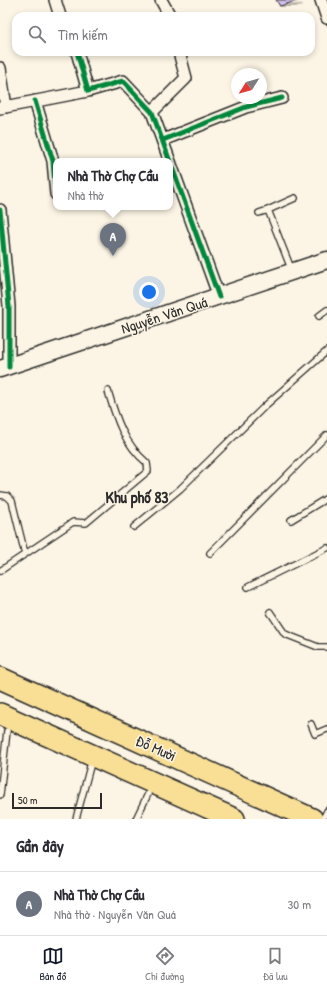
<!DOCTYPE html>
<html lang="vi">
<meta charset="utf-8">
<style>
body{margin:0;font-family:"Patrick Hand",sans-serif;background:#f7f7f7;color:#2b2b33}
.compass{position:absolute;left:231px;top:68px;width:36px;height:36px;border-radius:50%;background:#fff;box-shadow:0 2px 6px #0003;rotate:233deg}
.scale{position:absolute;left:12px;bottom:10px;width:90px;box-sizing:border-box;padding-left:4px;border:2px solid #2b2b2b;border-top:0;font-size:11px;line-height:14px;white-space:nowrap;color:#2b2b2b;-webkit-text-stroke:3px #fcf5e5;paint-order:stroke}
.you{position:absolute;left:149px;top:292px;width:14px;height:14px;margin:-10px;border:3px solid #fff;border-radius:50%;background:#1a73e8;box-shadow:0 0 0 6px #1a73e833}
.badge{display:grid;place-items:center;width:26px;height:26px;border-radius:50%;background:#111827;color:#fff;font-size:13px;font-weight:700}
.pin{position:absolute;translate:-50% -33px;filter:drop-shadow(0 1px 2px #0008)}
.pin::after{content:'';position:absolute;top:21px;width:14px;height:12px;background:inherit;clip-path:polygon(0 0,100% 0,50% 100%)}
.popup{position:absolute;left:53px;top:158px;width:120px;height:52px;box-sizing:border-box;display:grid;place-content:center;border-radius:8px;background:#fff;filter:drop-shadow(0 1px 3px #0005);font-size:13px;white-space:nowrap;color:#7c7c81}
.popup b{font-size:15px;color:#2b2b33}
.popup::after{content:'';position:absolute;left:50%;top:100%;margin-left:-8px;border:8px solid transparent;border-top-color:#fff}
.list{margin:0;padding:0;list-style:none}
h2{display:flex;justify-content:space-between;align-items:center;height:52px;margin:0;padding:0 16px;font-size:17px}
h2 small{font-size:13px;font-weight:400;color:#7c7c81}
.list li{display:grid;grid-template-columns:26px 1fr auto;gap:12px;align-items:center;box-sizing:border-box;height:64px;padding:0 16px;border-top:1px solid #e1e1e2}
.list b{display:block;font-size:15px;white-space:nowrap}
.list p{margin:0;font-size:13px;white-space:nowrap;color:#7c7c81}
.list em{font-size:13px;font-style:normal;color:#7c7c81}
.icon{flex:none;width:22px;height:22px;fill:none;stroke:currentColor;stroke-width:2;stroke-linecap:round;stroke-linejoin:round}
.map{position:relative;flex:none;width:327px;height:819px;overflow:hidden}
.search{position:absolute;background:#fff;box-shadow:0 2px 6px #0003;left:12px;right:12px;top:12px;height:44px;display:flex;align-items:center;gap:10px;box-sizing:border-box;padding:0 14px;border-radius:12px;color:#7c7c81;font-size:15px}
.sheet{height:116px;background:#fff}
nav{display:flex;justify-content:space-around;align-items:center;box-sizing:border-box;height:56px;border-top:1px solid #e1e1e2;background:#fff;font-size:11px;color:#7c7c81}
nav a{display:grid;justify-items:center;gap:2px}
nav .on{color:#111827}
.map>svg:first-child{display:block}
</style>
<div class="map">
<svg width="327" height="819" viewBox="0 0 327 819">
<defs>
<filter id="shadow"><feDropShadow dx="2.5" dy="4.5" stdDeviation="0" flood-color="#0004"/></filter>
</defs>
<rect width="100%" height="100%" fill="#fcf5e5"/>
<filter id="ink" filterUnits="userSpaceOnUse"><feTurbulence type="fractalNoise" baseFrequency=".025" numOctaves="2"/><feDisplacementMap in="SourceGraphic" scale="8" xChannelSelector="R" yChannelSelector="G"/><feConvolveMatrix kernelMatrix="1 2 1 2 8 2 1 2 1" color-interpolation-filters="sRGB"/></filter>
<g filter="url(#ink)">
<!-- building -->
<path fill="#d1bff0" stroke="#2b2b2b" filter="url(#shadow)" d="M276 0H300L280 6Z"/>
<g fill="none" stroke-linecap="round" stroke-linejoin="round">
<!-- lane casing -->
<g stroke="#2b2b2b" stroke-width="8">
<path id="lane" d="M268 210 295 198
M259 213 268 210 292 271
M319 316 327 310
M0 495 7 496 12 501 25 554
M291 520 327 498
M134 527 180 489 266 405 327 351
M210 553 327 435
M0 571 73 522 86 523 148 471 147 463C124 444 116 418 108 391
M248 587 327 548
M270 612 285 634 318 647H327
M311 724 315 734 327 729
M0 795 7 731
M76 819 92 759
M136 819 148 794
M323 819 327 811"/>
</g>
<!-- street casing -->
<g stroke="#2b2b2b" stroke-width="14">
<path id="street" d="M55 0 60 16
M161 0 170 16
M321 0 327 18
M77 52 88 91 123 81 152 112 219 297
M0 68 6 107
M35 101 53 161 56 194
M0 108 88 91
M152 112 186 78 179 52
M163 140 246 107 282 98
M0 210 9 306V367"/>
</g>
<!-- secondary casing -->
<g stroke="#2b2b2b" stroke-width="19">
<path id="secondary" d="M0 369 327 260"/>
</g>
<!-- highway casing -->
<g stroke="#2b2b2b" stroke-width="24">
<path id="highway" d="M0 678 312 819
M0 714 234 819"/>
</g>
<!-- lane -->
<use href="#lane" stroke="#fcf5e5" stroke-width="5.5"/>
<!-- street -->
<use href="#street" stroke="#fcf5e5" stroke-width="11"/>
<!-- secondary -->
<use href="#secondary" stroke="#fcf5e5" stroke-width="16"/>
<!-- highway -->
<use href="#highway" stroke="#f9df96" stroke-width="21"/>
<!-- cycleway casing -->
<g stroke="#fcf5e5" stroke-width="8">
<path id="cycleway" d="M77 52 88 91 123 81 152 112 219 297
M35 101 53 161 56 194
M163 140 246 107 282 98
M0 210 9 306V367"/>
</g>
<!-- cycleway -->
<use href="#cycleway" stroke="#00873e" stroke-width="5"/>
</g>
</g>
<g text-anchor="middle" dominant-baseline="central" stroke-width="3" stroke-linejoin="round" paint-order="stroke">
<!-- street labels -->
<g font-size="15" fill="#2b2b2b" stroke="#fcf5e5">
<text transform="translate(164 315) rotate(-18)">Nguyễn Văn Quá</text>
<text transform="translate(156 748) rotate(24)">Đỗ Mười</text>
</g>
<!-- neighbourhood labels -->
<g font-size="16" font-weight="bold" fill="#2b2b2b" stroke="#fcf5e5">
<text x="137" y="497">Khu phố 83</text>
</g>
</g>
</svg>
<svg class="compass" viewBox="-18 -18 36 36"><path d="M0-13l5 13h-10z" fill="#e53935"/><path d="M0 13l5-13h-10z" fill="#7c7c81"/></svg>
<div class="scale">50 m</div>
<div class="you"></div>
<div class="pin badge" style="left:113px;top:256px;background:#6b7280">A</div>
<div class="popup"><b>Nhà Thờ Chợ Cầu</b>Nhà thờ</div>
<div class="search"><svg class="icon" aria-label="search" viewBox="0 0 24 24"><circle cx="10" cy="10" r="6"/><path d="M15 15l6 6"/></svg>Tìm kiếm</div>
</div>
<section class="sheet">
<h2>Gần đây<small></small></h2>
<ul class="list">
<li><span class="badge" style="background:#6b7280">A</span><div><b>Nhà Thờ Chợ Cầu</b><p>Nhà thờ · Nguyễn Văn Quá</p></div><em>30 m</em></li>
</ul>
</section>
<nav>
<a class="on"><svg class="icon" aria-label="map" viewBox="0 0 24 24"><path d="M3 6l6-2 6 2 6-2v14l-6 2-6-2-6 2zM9 4v14M15 6v14"/></svg>Bản đồ</a>
<a><svg class="icon" aria-label="directions" viewBox="0 0 24 24"><path d="M12 3l9 9-9 9-9-9zM9 14v-3h6M13 9l2 2-2 2"/></svg>Chỉ đường</a>
<a><svg class="icon" aria-label="saved" viewBox="0 0 24 24"><path d="M7 4h10v16l-5-4-5 4z"/></svg>Đã lưu</a>
</nav>
